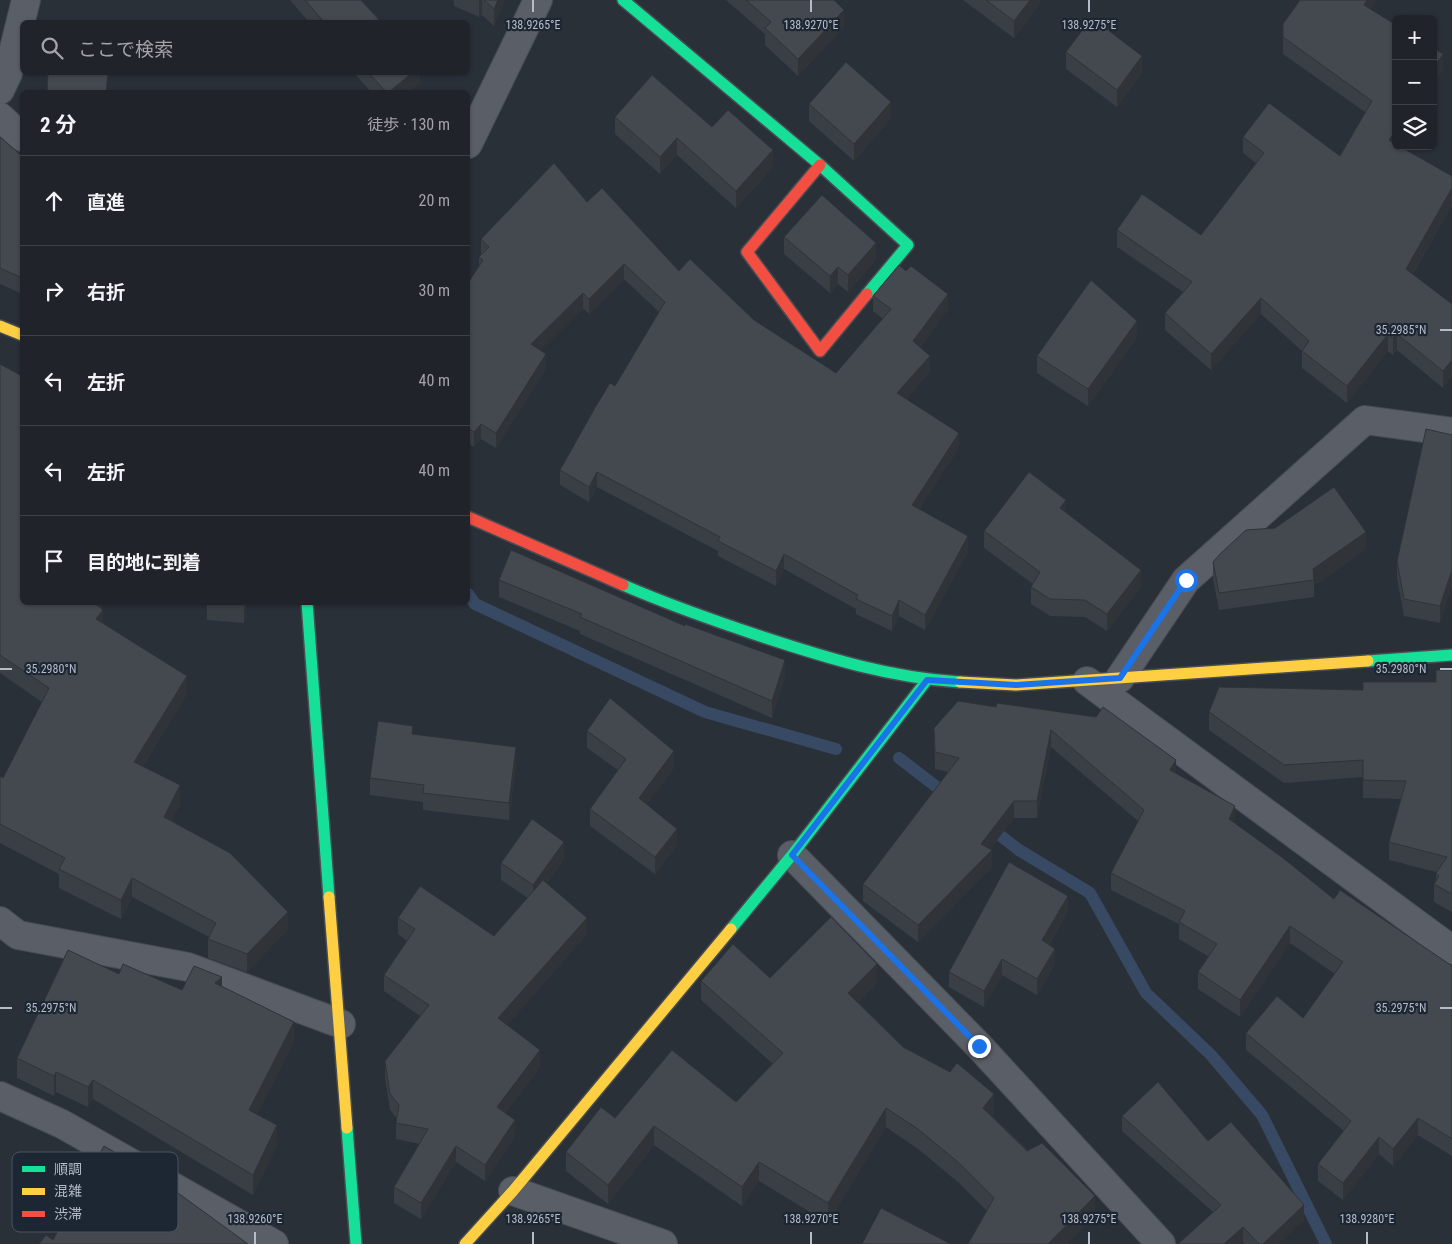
<!DOCTYPE html>
<html lang="ja">
<meta charset="utf-8">
<style>
body{margin:0;font-family:"Roboto Condensed","Noto Sans JP",sans-serif;background:#2d3036;color:#f1f3f6}
.controls{position:absolute;right:15px;top:15px;display:grid;overflow:hidden;border-radius:8px;box-shadow:0 1px 4px #0004}
.controls button{width:45px;height:45px;display:grid;place-items:center;padding:0;border:0;border-bottom:1px solid #3d4147;background:#20242a;color:#f1f3f6;font:25px sans-serif}
.stop{position:absolute;width:15px;height:15px;margin:-11px;border:4px solid #1a73e8;border-radius:50%;background:#fff}
.stop.end{background:#1a73e8;border-color:#fff;box-shadow:0 1px 5px #0008}
.list{margin:0;padding:0;list-style:none}
h2{display:flex;justify-content:space-between;align-items:center;height:65px;margin:0;padding:0 20px;font-size:21px}
h2 small{font-size:16px;font-weight:400;color:#a2a4a8}
.list li{display:grid;grid-template-columns:32px 1fr auto;gap:15px;align-items:center;box-sizing:border-box;height:90px;padding:0 20px;border-top:1px solid #3d4147}
.list b{display:block;font-size:19px;white-space:nowrap}
.list em{font-size:16px;font-style:normal;color:#a2a4a8}
.icon{flex:none;width:28px;height:28px;fill:none;stroke:currentColor;stroke-width:2;stroke-linecap:round;stroke-linejoin:round}
.map{position:relative;flex:none;width:1452px;height:1244px;overflow:hidden}
.search{position:absolute;background:#20242a;box-shadow:0 1px 4px #0004;left:20px;top:20px;width:450px;height:55px;display:flex;align-items:center;gap:12px;box-sizing:border-box;padding:0 18px;border-radius:8px;color:#a2a4a8;font-size:19px}
.panel{position:absolute;background:#20242a;box-shadow:0 1px 4px #0004;left:20px;top:90px;width:450px;height:515px;border-radius:8px}
.map>svg:first-child{display:block}
</style>
<div class="map">
<svg width="1452" height="1244" viewBox="0 0 1452 1244">
<rect width="100%" height="100%" fill="#2a3038"/>
<g fill="none" stroke-linecap="round" stroke-linejoin="round">
<!-- stream -->
<path stroke="#384963" stroke-width="12" d="M468 594 475 604 705 712 836 749
M899 758 951 798
M988 826 1019 850 1090 893 1146 993 1211 1055 1262 1115 1326 1244"/>
<!-- street casing -->
<g stroke="#484c53" stroke-width="30">
<path id="street" d="M0 90 8 73 26 0
M0 117 22 137
M468 144 538 0
M1120 678 1186 580 1365 420 1452 432
M1087 681 1452 950
M792 855 979 1046 1161 1244
M0 921 18 935 188 967 341 1024
M0 1096 62 1124 274 1244
M513 1191 663 1244"/>
</g>
<!-- fast casing -->
<g stroke="#484c53" stroke-width="14">
<path id="fast" d="M623 0 820 165 908 245 867 294
M623 585C669 605 715 621 763 637 827 658 891 678 960 682
M307 602 329 897
M1368 661 1452 655
M731 929 792 855 927 680
M347 1128 356 1244"/>
</g>
<!-- slow casing -->
<g stroke="#484c53" stroke-width="14">
<path id="slow" d="M0 326 22 335
M960 682 1016 685 1368 661
M329 897 347 1128
M465 1244 513 1191 731 929"/>
</g>
<!-- jam casing -->
<g stroke="#484c53" stroke-width="14">
<path id="jam" d="M820 165 747 252 820 351 867 294
M468 517 623 585"/>
</g>
<!-- street -->
<use href="#street" stroke="#5a5e66" stroke-width="28"/>
<!-- fast -->
<use href="#fast" stroke="#16e098" stroke-width="11"/>
<!-- slow -->
<use href="#slow" stroke="#ffcf43" stroke-width="11"/>
<!-- jam -->
<use href="#jam" stroke="#f24e42" stroke-width="11"/>
</g>
<!-- wall -->
<path fill="#3a3f45" d="M290 0H361L381 22H309Z
M454 0H505L494 26 482 15 479 17 454 6Z
M726 0H834L844 27 798 76 765 45V34Z
M963 0H1040V4L1014 38Z
M1300 0H1377L1371 9 1396 146 1452 176V205L1413 274 1452 304 1443 388 1397 350 1393 355 1388 351 1347 403 1302 368V351L1261 314 1211 370 1165 330V313L1183 292 1117 247V230L1201 235 1256 163 1243 153V137L1340 156 1365 112 1283 54V24Z
M1066 52 1142 73 1117 107 1066 69Z
M353 72H420V83L409 92H371Z
M809 104 891 119 854 161 809 121Z
M615 117 712 127 773 167 736 208 677 155 660 174 615 134Z
M0 137 22 156V294L0 284Z
M587 202 679 271 836 373 883 319 873 311V296L948 309 920 347 930 372 906 399 959 448 919 509 968 552 925 630 899 616 892 631 856 614V609L784 569 776 586 718 556V551L597 487 589 502 560 485V470L615 386 659 312 624 279 589 314 583 308 540 350 546 369 496 448 481 439 474 447 468 443V283L479 266V257L481 255V239Z
M784 237 876 260 848 292 838 284 830 293 784 254Z
M1137 338 1088 406 1037 373V356Z
M0 364 22 602H102V608H101L103 623 187 694 143 766 180 804 171 821 288 930 247 972 208 958V939L209 937 132 897 121 919 59 888V874L0 843V776L3 778 42 702 0 673Z
M1452 435 1440 623 1404 616 1397 578V561Z
M1066 512 1141 587 1107 631 1085 617 1050 616 1031 604V587L1033 584 984 548V531Z
M1366 549 1314 586V597L1219 610 1213 579V562Z
M499 580 785 677 772 718 580 634V631L499 597Z
M207 602H246L244 623 207 620Z
M1452 670V912L1434 902V884L1436 882V872L1389 860V842L1401 799 1363 798V777L1284 783 1209 730V712L1363 690 1436 682Z
M996 707 1176 773 1235 823 1334 899 1452 966V1156L1418 1135 1393 1166 1379 1154 1343 1200 1318 1181V1164L1344 1131 1246 1050V1033L1303 1018 1335 974 1290 943 1240 1017 1198 989V972L1209 957 1179 939V924L1111 890V873L1138 821 1051 747 1037 818H1014L990 849 992 867 918 942 863 901V884L948 772 935 769 934 728Z
M587 731 674 768 647 804 677 846 655 874 590 826V809L618 770 587 748Z
M413 734 516 764 509 820 423 810V802L370 795V778Z
M564 859 547 883 587 934 507 1025 540 1067 505 1113 515 1136 485 1181 456 1162 421 1219 394 1203V1187L420 1144 396 1139V1123L397 1119 390 1110 385 1077V1061L420 1016 384 991V975L407 941 398 934V918L494 936 528 898 501 880V863Z
M1068 911 1049 945 1055 964 1037 995 1002 975 984 1007 949 987V972Z
M119 974 182 990 222 987 294 1042 257 1114 277 1145 253 1195 93 1099 88 1107 56 1092 54 1096 17 1078V1058Z
M770 978 877 983 858 1002 903 1047 994 1114 992 1116 1095 1215 1067 1244H968L987 1211 959 1183 918 1149 886 1127 828 1223 759 1181 742 1206 654 1145 608 1204 566 1171V1152L615 1118 736 1102 773 1064 701 1000V981Z
M1122 1116 1208 1141 1304 1220 1278 1244H1245L1213 1212 1122 1131Z"/>
<!-- shaded-wall -->
<path fill="#303338" d="M479 0H482V15L479 17Z
M498 0H505L494 26V9Z
M1030 0H1040V4L1014 38V21Z
M1367 0H1377L1364 22V5Z
M844 10V27L798 76V59Z
M1443 54V70L1433 86V69Z
M1142 56V73L1117 107V90Z
M108 72V81L107 92H106Z
M413 72H420V83L409 92H389Z
M891 102V119L854 161V144Z
M1396 130V146L1389 140Z
M677 138V155L660 174V157Z
M773 150V167L736 208V191Z
M1452 188V205L1406 285V269Z
M876 243V260L848 292V275Z
M624 264V279L589 314V299Z
M838 267V284L830 293V276Z
M583 293V308L531 360V344Z
M948 294V309L913 356V341Z
M1261 298V314L1211 370V354Z
M1137 321V338L1088 406V389Z
M1388 334V351L1347 403V386Z
M1397 334V350L1393 355V338Z
M546 354V369L496 448V433Z
M930 356V372L897 409V393Z
M1452 360V377L1443 388V371Z
M481 424V439L474 447V432Z
M959 433V448L912 521V505Z
M597 472V487L589 502V487Z
M1066 500V517L1060 508Z
M1366 532V549L1314 586 1313 569Z
M968 536V552L925 630V615Z
M784 554V569L776 586V571Z
M1141 570V587L1107 631V614Z
M1452 570V587L1440 623V606Z
M899 600V616L892 631V616Z
M88 602H102V608L88 617Z
M244 602H246L244 623Z
M103 610V629L96 619Z
M785 660V677L772 718V701Z
M187 676V694L134 780V762Z
M1051 730V747L1037 818V801Z
M516 747V764L509 820V803Z
M674 751V768L639 815V798Z
M1176 760V776L1170 770Z
M180 785V804L164 835V817Z
M1014 801V818L981 861V844Z
M1235 806V823L1229 836V819Z
M677 829V846L655 874V857Z
M564 842V859L533 902V885Z
M992 850V867L918 942V925Z
M132 878V897L121 919V900Z
M1068 896V911L1042 956V940Z
M288 912V930L247 972V954Z
M587 918V934L498 1035V1018Z
M1290 926V943L1240 1017V1000Z
M1055 949V964L1037 995V979Z
M1002 959V975L984 1007V991Z
M877 964V983L848 1012V993Z
M222 977V996L215 983Z
M294 1022V1042L249 1130V1110Z
M540 1050V1067L497 1123V1107Z
M56 1072V1092L54 1096V1076Z
M93 1080V1099L88 1107V1087Z
M994 1094V1114L983 1127V1108Z
M886 1108V1127L828 1223V1203Z
M1418 1118V1135L1393 1166V1149Z
M515 1120V1136L485 1181V1165Z
M277 1125V1145L253 1195V1175Z
M654 1126V1145L608 1204V1185Z
M1379 1137V1154L1343 1200V1183Z
M456 1146V1162L421 1219V1203Z
M759 1162V1181L742 1206V1187Z
M1095 1196V1215L1067 1244H1048Z
M1304 1205V1220L1278 1244H1263Z
M1243 1227V1242L1240 1244H1224Z"/>
<!-- building -->
<path fill="#444950" stroke="#303338" d="M305 0H361L381 22H324Z
M484 0H498L494 9Z
M746 0H834L844 10 798 59 765 28 771 22Z
M986 0H1030L1014 21Z
M1300 0H1367L1364 5 1396 25V130L1389 140 1396 144V146H1399L1452 176V188L1406 269 1452 304V360L1443 371 1397 334 1393 338 1388 334 1347 386 1302 351 1309 341 1261 298 1211 354 1165 313 1192 282 1117 230 1142 194 1201 235 1264 153 1243 137 1269 103 1340 156 1372 101 1283 37V24Z
M1087 24H1100L1142 56 1117 90 1066 52Z
M1433 48 1443 54 1433 69Z
M846 62 891 102 854 144 809 104Z
M48 72H108L106 92H47Z
M368 72H413L389 92H386Z
M652 75 712 127 728 110 773 150 736 191 677 138 660 157 615 117Z
M0 137 22 156V278L0 268Z
M554 163 587 202 602 188 679 271 690 259 754 320 836 373 891 309 873 296 899 265 906 271 911 266 948 294 913 341 930 356 897 393 959 433 912 505 968 536 925 615 899 600 892 616 856 599 858 595 784 554 776 571 718 541 720 537 597 472 589 487 560 470 596 406 610 383 615 386 665 302 624 264 589 299 583 293 531 344 546 354 496 433 481 424 474 432 468 428V283L483 260 479 257 489 247 481 239Z
M822 195 876 243 848 275 838 267 830 276 784 237Z
M1091 280 1137 321 1088 389 1037 356Z
M0 364 22 376V432L20 437 22 440V602H93L103 610 96 619 187 676 134 762 180 785 164 817 230 853 288 912 247 954 208 939 216 923 132 878 121 900 59 869 65 858 0 824V776L3 778 49 688 0 655Z
M1426 429 1452 435V570L1440 606 1404 599 1397 561Z
M1029 472 1066 500 1060 508 1141 570 1107 614 1085 600 1050 599 1031 587 1040 572 984 531Z
M1334 487 1366 532 1313 569 1314 580 1219 593 1213 562 1220 554 1246 530 1275 528Z
M511 550 685 626V624L785 660 772 701 580 617 582 614 499 580Z
M222 602H244V604Z
M1436 670H1452V894L1434 884 1439 876 1436 873 1447 857 1389 842 1406 781 1363 780V760L1284 765 1209 712 1219 687 1363 690V682H1436Z
M610 698 674 751 639 798 677 829 655 857 590 809 626 759 587 731Z
M958 701 996 707 997 703 1096 717 1103 707 1176 760 1170 770 1235 806 1229 819 1283 858 1334 899 1340 890 1452 966V1139L1418 1118 1393 1149 1379 1137 1343 1183 1318 1164 1351 1121 1246 1033 1277 996 1303 1018 1343 962 1290 926 1240 1000 1198 972 1217 944 1179 922 1185 911 1111 873 1144 810 1051 730 1037 801H1014L981 844 992 850 918 925 863 884 959 758 935 752 934 728Z
M378 721 413 726 412 734 516 747 509 803 423 793 424 785 370 778Z
M532 819 564 842 533 885 501 863Z
M1009 862 1068 896 1042 940 1055 949 1037 979 1002 959 984 991 949 972Z
M543 880 587 918 498 1018 540 1050 497 1107 515 1120 485 1165 456 1146 421 1203 394 1187 428 1129 396 1123 399 1105 390 1094 385 1061 429 1005 384 975 415 929 398 918 420 886 494 936Z
M831 917 877 964 848 993 903 1047 950 1072 957 1063 994 1094 983 1108 1027 1151 1042 1143 1095 1196 1048 1244H968L994 1198 959 1163 918 1129 886 1108 828 1203 759 1162 742 1187 654 1126 608 1185 566 1152 601 1107 615 1118 672 1050 736 1102 783 1053 701 981 733 944 770 978Z
M68 950 119 974 123 964 182 990 194 966 222 977 215 983 294 1022 249 1110 277 1125 253 1175 93 1080 88 1087 56 1072 54 1076 17 1058Z
M1158 1082 1208 1141 1231 1122 1304 1205 1263 1244H1259L1243 1227 1224 1244H1178L1221 1205 1122 1116Z
M104 1146 152 1174 248 1244H39L46 1235 53 1240Z
M881 1208 951 1244H862Z"/>
<g fill="none" stroke-linecap="round" stroke-linejoin="round">
<!-- route -->
<path stroke="#1a73e8" stroke-width="6" d="M979 1046 792 855 927 680 1016 685 1120 678 1186 580"/>
</g>
<!-- ticks -->
<path fill="none" stroke="#b4bcc9" stroke-width="2" d="M533 0V12M811 0V12M1089 0V12M1440 330H1452M0 669H12M1440 669H1452M0 1008H12M1440 1008H1452M255 1232V1244M533 1232V1244M811 1232V1244M1089 1232V1244M1367 1232V1244"/>
<!-- legend -->
<rect x="12" y="1152" width="166" height="80" rx="8" fill="#1d2633" stroke="#4a5360" stroke-width="1"/>
<rect x="22" y="1166" width="23" height="6" fill="#16e098"/>
<rect x="22" y="1188" width="23" height="7" fill="#ffcf43"/>
<rect x="22" y="1211" width="23" height="6" fill="#f24e42"/>
<g font-size="14" fill="#b4bcc9">
<text x="54" y="1174">順調</text>
<text x="54" y="1196">混雑</text>
<text x="54" y="1219">渋滞</text>
</g>
<g font-size="12" text-anchor="middle" fill="#b4bcc9" stroke="#1d2633" stroke-width="4.5" stroke-linejoin="round" paint-order="stroke">
<text x="533" y="29">138.9265°E</text>
<text x="811" y="29">138.9270°E</text>
<text x="1089" y="29">138.9275°E</text>
<text x="1401" y="334">35.2985°N</text>
<text x="51" y="673">35.2980°N</text>
<text x="1401" y="673">35.2980°N</text>
<text x="51" y="1012">35.2975°N</text>
<text x="1401" y="1012">35.2975°N</text>
<text x="255" y="1223">138.9260°E</text>
<text x="533" y="1223">138.9265°E</text>
<text x="811" y="1223">138.9270°E</text>
<text x="1089" y="1223">138.9275°E</text>
<text x="1367" y="1223">138.9280°E</text>
</g>
</svg>
<div class="controls">
<button>+</button>
<button>−</button>
<button><svg class="icon" aria-label="layers" viewBox="0 0 24 24"><path d="M12 4l9 5-9 5-9-5zM3 14l9 5 9-5"/></svg></button>
</div>
<div class="stop" style="left:1186px;top:580px"></div>
<div class="stop end" style="left:979px;top:1046px"></div>
<div class="search"><svg class="icon" aria-label="search" viewBox="0 0 24 24"><circle cx="10" cy="10" r="6"/><path d="M15 15l6 6"/></svg>ここで検索</div>
<section class="panel">
<h2>2 分<small>徒歩 · 130 m</small></h2>
<ul class="list">
<li><svg class="icon" aria-label="ahead" viewBox="0 0 24 24"><path d="M12 20V5M6 11l6-6 6 6"/></svg><div><b>直進</b></div><em>20 m</em></li>
<li><svg class="icon" aria-label="right" viewBox="0 0 24 24"><path d="M7 20v-9h11M14 6l5 5-5 5"/></svg><div><b>右折</b></div><em>30 m</em></li>
<li><svg class="icon" aria-label="left" viewBox="0 0 24 24"><path d="M17 20v-9H6M10 6l-5 5 5 5"/></svg><div><b>左折</b></div><em>40 m</em></li>
<li><svg class="icon" aria-label="left" viewBox="0 0 24 24"><path d="M17 20v-9H6M10 6l-5 5 5 5"/></svg><div><b>左折</b></div><em>40 m</em></li>
<li><svg class="icon" aria-label="arrive" viewBox="0 0 24 24"><path d="M6 21V4h12l-3 4 3 4H6"/></svg><div><b>目的地に到着</b></div></li>
</ul>
</section>
</div>
